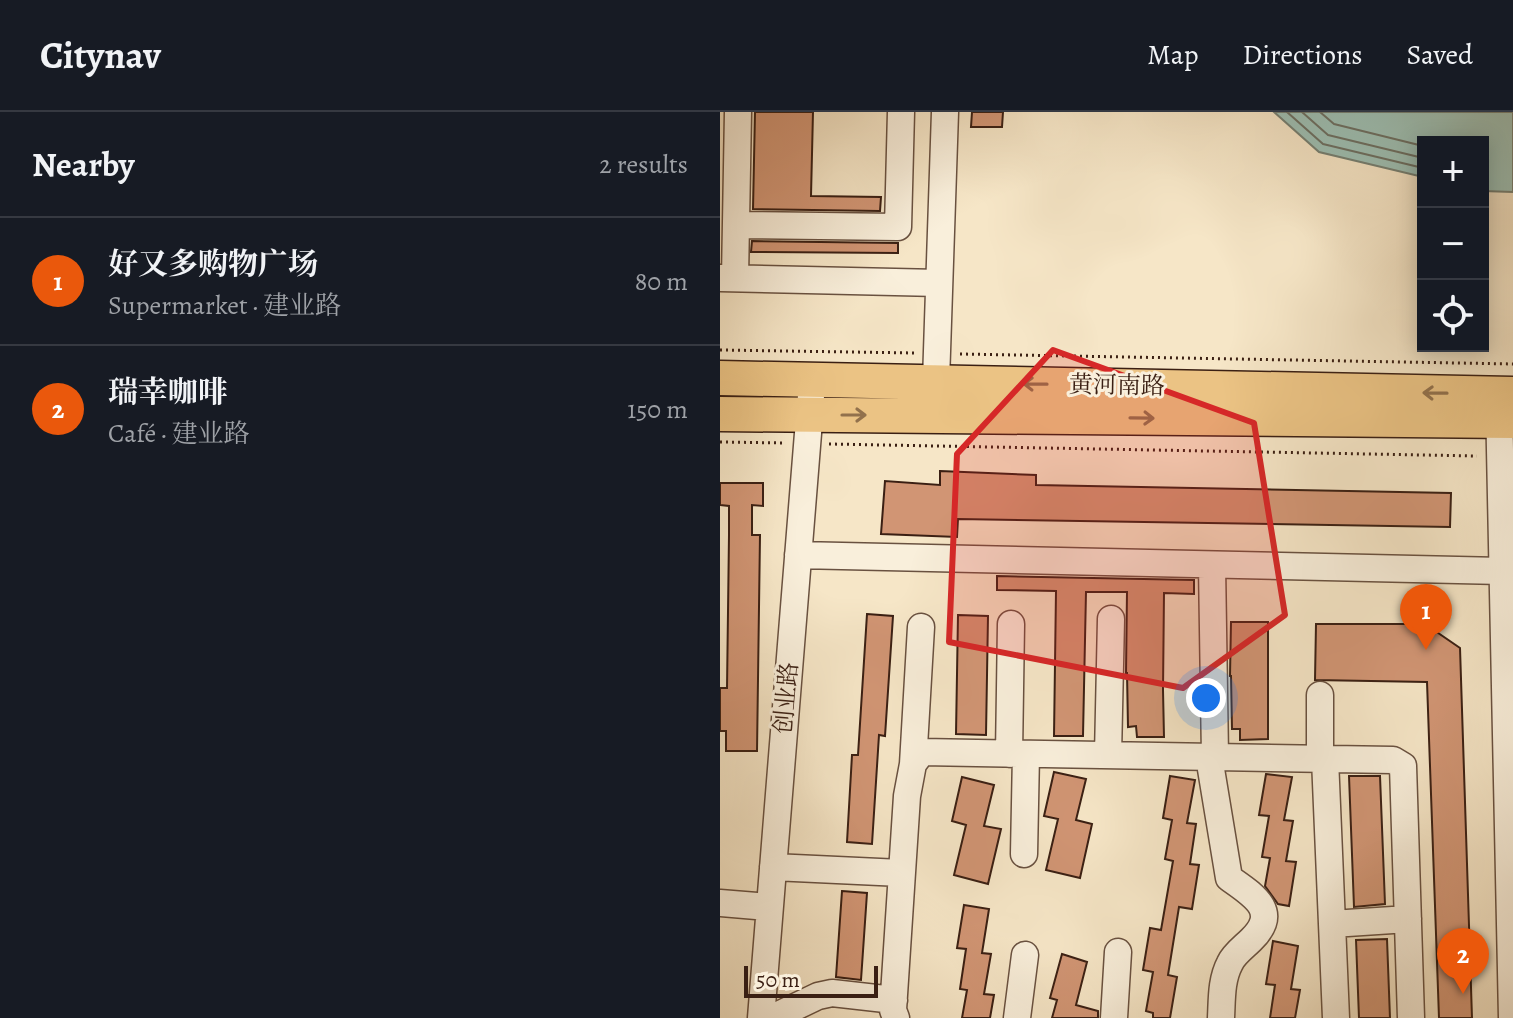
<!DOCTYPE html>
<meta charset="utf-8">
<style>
body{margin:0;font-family:Alegreya,"Noto Serif SC",serif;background:#242831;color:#f1f3f6}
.controls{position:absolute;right:24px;top:24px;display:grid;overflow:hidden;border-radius:0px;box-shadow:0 4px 20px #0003}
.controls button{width:72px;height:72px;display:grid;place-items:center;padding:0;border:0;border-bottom:2px solid #363941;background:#171b24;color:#f1f3f6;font:40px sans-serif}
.scale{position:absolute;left:24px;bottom:20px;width:134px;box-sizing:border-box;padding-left:8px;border:4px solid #3a1f13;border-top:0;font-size:22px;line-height:28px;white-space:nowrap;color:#3a1f13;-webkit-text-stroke:6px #f9efdb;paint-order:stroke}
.you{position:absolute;left:486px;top:586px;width:28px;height:28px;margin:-20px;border:6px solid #fff;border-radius:50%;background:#1a73e8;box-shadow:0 0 0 12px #1a73e833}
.badge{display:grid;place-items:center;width:52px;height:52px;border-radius:50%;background:#ea580c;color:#fff;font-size:26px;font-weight:700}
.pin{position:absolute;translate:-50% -66px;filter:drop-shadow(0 2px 4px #0008)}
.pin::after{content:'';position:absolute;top:42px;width:28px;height:24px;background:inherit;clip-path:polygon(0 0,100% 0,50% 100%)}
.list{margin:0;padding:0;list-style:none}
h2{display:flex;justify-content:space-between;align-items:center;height:104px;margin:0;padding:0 32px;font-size:34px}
h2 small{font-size:26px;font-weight:400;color:#9ea1a6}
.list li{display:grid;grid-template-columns:52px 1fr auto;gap:24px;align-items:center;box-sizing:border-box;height:128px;padding:0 32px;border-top:2px solid #363941}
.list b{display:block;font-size:30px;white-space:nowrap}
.list p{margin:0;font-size:26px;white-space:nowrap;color:#9ea1a6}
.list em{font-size:26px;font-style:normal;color:#9ea1a6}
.icon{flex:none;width:44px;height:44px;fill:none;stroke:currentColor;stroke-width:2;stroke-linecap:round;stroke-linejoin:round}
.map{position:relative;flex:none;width:793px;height:906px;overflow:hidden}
header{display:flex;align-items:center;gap:48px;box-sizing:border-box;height:112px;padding:0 40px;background:#171b24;border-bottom:2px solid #363941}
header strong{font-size:38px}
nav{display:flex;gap:44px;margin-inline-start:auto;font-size:28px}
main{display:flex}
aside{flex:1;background:#171b24}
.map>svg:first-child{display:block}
</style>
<header>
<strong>Citynav</strong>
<nav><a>Map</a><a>Directions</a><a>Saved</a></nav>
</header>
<main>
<aside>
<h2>Nearby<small>2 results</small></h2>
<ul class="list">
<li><span class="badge">1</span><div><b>好又多购物广场</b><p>Supermarket · 建业路</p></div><em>80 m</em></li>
<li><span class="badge">2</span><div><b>瑞幸咖啡</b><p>Café · 建业路</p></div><em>150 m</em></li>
</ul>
</aside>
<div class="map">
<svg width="793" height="906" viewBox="0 0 793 906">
<rect width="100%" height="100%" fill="#f6e6c7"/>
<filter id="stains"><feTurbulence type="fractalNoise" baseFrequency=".0025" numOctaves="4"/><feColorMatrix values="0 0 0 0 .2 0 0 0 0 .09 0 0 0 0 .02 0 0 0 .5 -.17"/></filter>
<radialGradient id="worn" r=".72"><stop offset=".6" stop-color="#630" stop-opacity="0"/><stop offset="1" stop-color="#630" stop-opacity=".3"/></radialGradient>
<!-- water -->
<path fill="#9dc0b5" stroke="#758074" stroke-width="2" d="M554 0H793V80L763 79V30H703V65L599 40Z"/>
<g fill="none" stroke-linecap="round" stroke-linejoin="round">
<!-- shore -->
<path stroke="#6c7064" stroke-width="2" d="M567 0 603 32 703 56
M582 0 608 23 703 46
M600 0 614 12 703 34"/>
</g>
<!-- building -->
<path fill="#d19574" stroke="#3a1f13" stroke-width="2" d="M35 0H93L91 84 161 85 160 99 33 97Z
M252 0H283L282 15H251Z
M32 129 178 131V141L31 140Z
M220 359 316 363V373L731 381 730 415 238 407 237 425 161 422 165 369 220 373Z
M0 371H43V394L32 393V423H40L37 639H6V619H0V576H7L9 423V394L0 393Z
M277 464 474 468V482L444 481 443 578 444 625H417L416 614 408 615 407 561H406L407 480H366L363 624H334L336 479 277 478Z
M147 502 173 504 165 624 159 623 152 732 127 730 132 643H138Z
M238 503 268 504 266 623 236 622Z
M511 510H548V627L520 628V617H512L511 564H510Z
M596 512H705L740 536 752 906H719L707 570 595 568Z
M334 660 366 667 356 708 372 712 360 766 326 758 338 707 324 704Z
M546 662 572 665 564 708 573 709 566 749 576 750 569 794 558 792 545 774 550 746 542 745 549 704 539 703Z
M450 664 475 668 467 711 476 712 470 752 479 753 472 797 459 795 448 863 457 865 450 906H433V901L426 899 433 860 423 858 430 816 441 818 453 749 445 747 452 708 443 706Z
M629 664H660L665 792 634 795Z
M242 665 274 673 264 714 281 717 268 772 234 763 246 713 232 709Z
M122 779 147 781 141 868 116 865Z
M244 793 269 797 262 841 271 842 264 882 274 883 270 906H242L247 878 240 877 246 837 237 836Z
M667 827 670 906H639L636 828Z
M553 829 578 834 571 877 580 878 575 906H550L555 873 546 872Z
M342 842 367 850 356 893 378 899V906H332L337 888 330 886Z"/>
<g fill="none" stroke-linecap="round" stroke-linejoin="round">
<!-- minor casing -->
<g stroke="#695140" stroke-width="29">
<path id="minor" d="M16 113 178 115 181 0
M0 166 219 171
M15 166 18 0
M216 269 225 0
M779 290 792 906
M78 443 782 459
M492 453 495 645
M289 642 291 512
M388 643 391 507
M489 645 509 766C533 783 561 799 531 828 524 835 514 842 510 851 501 868 502 887 501 906
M600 647V583
M605 647 616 906
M193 652 201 515
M304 742 306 642
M53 755 181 761
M0 791 49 795
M612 812 688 807
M41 906 91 284
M52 906 98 884 112 881 174 888
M176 906 173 898 187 684 193 652 202 640 673 648 683 654 691 906
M297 906 305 843
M394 906 398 840"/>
</g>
<!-- major casing -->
<g stroke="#3a1f13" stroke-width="37">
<path id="major" d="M0 266 793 282
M0 302 793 309"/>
</g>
<!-- path -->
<path stroke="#3a1f13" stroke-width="3" stroke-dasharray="2 4" stroke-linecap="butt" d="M0 238 196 241
M240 242 793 252
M0 330 65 331
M109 332 757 344"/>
<!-- minor -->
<use href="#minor" stroke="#f9efdb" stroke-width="26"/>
<!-- major -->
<use href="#major" stroke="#ebc384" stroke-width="34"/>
</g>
<!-- one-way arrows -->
<defs><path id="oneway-shaft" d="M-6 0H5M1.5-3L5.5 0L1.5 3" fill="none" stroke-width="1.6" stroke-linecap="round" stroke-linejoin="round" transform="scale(2)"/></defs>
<g stroke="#92714c">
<use href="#oneway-shaft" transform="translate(315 272) rotate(-179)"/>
<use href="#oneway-shaft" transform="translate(715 281) rotate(-179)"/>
<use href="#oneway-shaft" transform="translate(134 303)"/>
<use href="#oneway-shaft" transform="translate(422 306) rotate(1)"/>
</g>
<!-- marked area -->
<path fill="#d62828" fill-opacity="0.2" stroke="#d62828" stroke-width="6" stroke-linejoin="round" d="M333 238 534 311 565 503 463 576 229 530 237 342Z"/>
<g text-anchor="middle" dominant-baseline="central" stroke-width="6" stroke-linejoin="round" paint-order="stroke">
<!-- street labels -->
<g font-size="24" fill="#3a1f13" stroke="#f9efdb">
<text transform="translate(397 273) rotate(1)">黄河南路</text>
<text transform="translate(66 586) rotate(-85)">创业路</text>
</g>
</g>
<rect width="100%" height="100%" filter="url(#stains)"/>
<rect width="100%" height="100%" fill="url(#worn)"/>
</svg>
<div class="controls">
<button>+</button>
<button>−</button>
<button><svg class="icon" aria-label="locate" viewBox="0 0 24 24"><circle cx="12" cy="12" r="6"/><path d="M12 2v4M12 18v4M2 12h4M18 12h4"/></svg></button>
</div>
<div class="scale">50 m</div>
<div class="you"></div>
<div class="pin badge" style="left:706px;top:538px">1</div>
<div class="pin badge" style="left:743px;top:882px">2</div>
</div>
</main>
